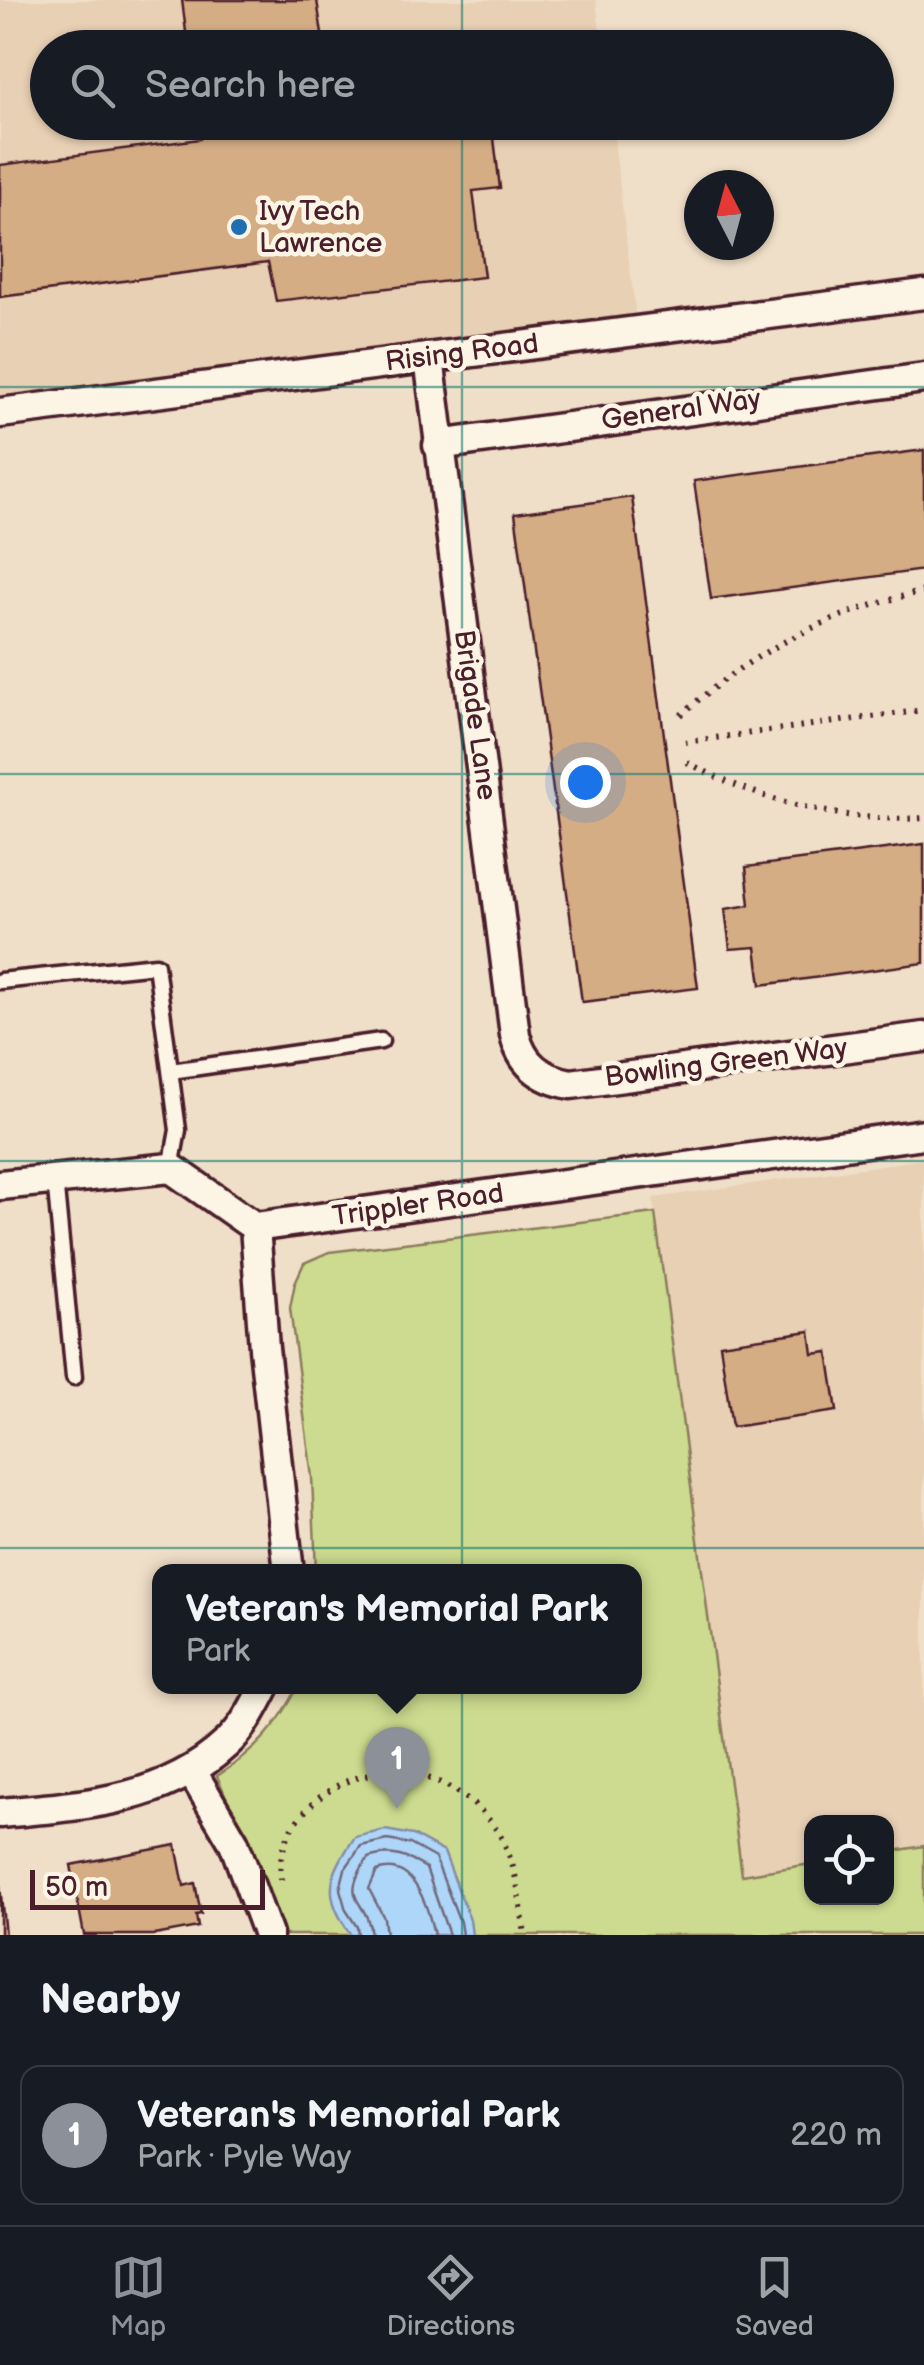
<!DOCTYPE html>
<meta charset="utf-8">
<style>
body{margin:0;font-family:"Balsamiq Sans",sans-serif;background:#242831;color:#f1f3f6}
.controls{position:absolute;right:30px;bottom:30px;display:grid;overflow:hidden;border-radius:20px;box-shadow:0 2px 8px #0004}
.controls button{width:90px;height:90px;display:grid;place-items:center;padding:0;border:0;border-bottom:2px solid #363941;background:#171b24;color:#f1f3f6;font:50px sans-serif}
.compass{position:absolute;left:684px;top:170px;width:90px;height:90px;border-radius:50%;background:#171b24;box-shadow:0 2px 8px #0004;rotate:354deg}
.scale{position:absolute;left:30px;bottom:25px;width:235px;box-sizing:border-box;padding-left:10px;border:5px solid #4a1f2b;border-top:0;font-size:28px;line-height:35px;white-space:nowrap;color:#4a1f2b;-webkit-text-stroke:8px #fcf5e5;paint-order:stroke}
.you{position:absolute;left:585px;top:782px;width:35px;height:35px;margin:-25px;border:8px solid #fff;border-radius:50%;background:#1a73e8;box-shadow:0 0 0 15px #1a73e833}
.badge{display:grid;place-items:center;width:65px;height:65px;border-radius:50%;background:#8c9099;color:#fff;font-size:32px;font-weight:700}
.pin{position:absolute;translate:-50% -82px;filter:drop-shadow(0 2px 5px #0008)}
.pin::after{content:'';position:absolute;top:52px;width:35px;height:30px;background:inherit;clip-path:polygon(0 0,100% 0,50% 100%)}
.popup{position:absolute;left:152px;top:1564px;width:490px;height:130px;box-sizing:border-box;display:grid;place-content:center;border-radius:20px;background:#171b24;filter:drop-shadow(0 2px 8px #0005);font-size:32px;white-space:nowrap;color:#9ea1a6}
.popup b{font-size:38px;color:#f1f3f6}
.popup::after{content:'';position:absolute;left:50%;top:100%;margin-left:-20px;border:20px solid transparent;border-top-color:#171b24}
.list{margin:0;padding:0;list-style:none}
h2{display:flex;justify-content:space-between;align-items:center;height:130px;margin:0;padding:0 40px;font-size:42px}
h2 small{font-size:32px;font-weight:400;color:#9ea1a6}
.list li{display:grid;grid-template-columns:65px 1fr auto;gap:30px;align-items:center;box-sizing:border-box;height:140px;margin:0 20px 20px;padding:0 20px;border:2px solid #363941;border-radius:20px}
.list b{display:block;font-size:38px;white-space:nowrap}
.list p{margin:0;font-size:32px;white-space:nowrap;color:#9ea1a6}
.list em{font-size:32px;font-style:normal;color:#9ea1a6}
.icon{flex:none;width:55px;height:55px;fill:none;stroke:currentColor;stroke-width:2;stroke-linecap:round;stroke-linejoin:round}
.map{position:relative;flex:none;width:924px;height:1935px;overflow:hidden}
.search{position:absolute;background:#171b24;box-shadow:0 2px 8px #0004;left:30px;right:30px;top:30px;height:110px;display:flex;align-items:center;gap:25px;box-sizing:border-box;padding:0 35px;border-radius:55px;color:#9ea1a6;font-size:38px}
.sheet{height:290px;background:#171b24}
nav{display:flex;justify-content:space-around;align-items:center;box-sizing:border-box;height:140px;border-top:2px solid #363941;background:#171b24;font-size:28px;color:#9ea1a6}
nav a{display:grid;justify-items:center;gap:5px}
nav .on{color:#8c9099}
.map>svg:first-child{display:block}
</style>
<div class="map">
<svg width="924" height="1935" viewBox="0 0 924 1935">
<rect width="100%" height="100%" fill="#f0dfc8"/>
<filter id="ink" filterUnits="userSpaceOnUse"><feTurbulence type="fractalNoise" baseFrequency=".01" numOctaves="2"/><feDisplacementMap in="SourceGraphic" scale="20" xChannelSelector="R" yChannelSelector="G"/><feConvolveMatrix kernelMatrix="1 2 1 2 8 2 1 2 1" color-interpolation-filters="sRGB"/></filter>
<g filter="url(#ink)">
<!-- built -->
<path fill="#e8d0b4" d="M0 0H596L602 47 48 48V122L612 123 636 317 0 398Z
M924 1159V1846L887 1852 886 1822H812L811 1864 742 1876 653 1198Z"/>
<!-- green -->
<path fill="#ccdb8f" stroke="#8b7d5d" stroke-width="2.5" d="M655 1213 742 1875 811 1864 812 1898H886L887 1852 924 1846V1935H276L245 1841 217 1776C256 1751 277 1727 298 1687L634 1686V1572L316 1571 312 1477 290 1308 295 1283 304 1263 329 1252Z"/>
<!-- water -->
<path fill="#aed6f9" stroke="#868da7" stroke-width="2.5" d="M385 1830 413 1835 444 1852 470 1920 472 1935H351C322 1894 328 1877 355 1837Z"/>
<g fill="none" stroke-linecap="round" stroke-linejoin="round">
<!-- shore -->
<path stroke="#72687d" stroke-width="2.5" d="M358 1935 357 1927 346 1910 340 1889 345 1869 361 1846 387 1840 410 1844 435 1858 460 1922 462 1935
M371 1935C368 1897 337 1903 368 1858 390 1850 406 1856 426 1868L449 1935
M386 1935 384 1918 369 1889 377 1871C414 1858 428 1907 434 1935"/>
</g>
<!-- building -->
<path fill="#d4ad85" stroke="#4a1f2b" stroke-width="2.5" d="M182 0H317L324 48H188Z
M198 122H492L500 188 473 191 484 277 276 301 268 262 0 297V165L200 139Z
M924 450V570L711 599 694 481Z
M632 497 698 988 582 1002 515 513Z
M924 844V963L761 985 756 947 730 949 725 909 750 905 746 867Z
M810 1331 813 1354 828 1352 837 1411 732 1427 720 1344Z
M176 1845 184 1886 195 1883 201 1914 196 1915 198 1927 155 1935H84L71 1865Z
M0 1885 5 1935H0Z"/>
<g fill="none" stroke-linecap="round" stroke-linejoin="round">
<!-- lane casing -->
<g stroke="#4a1f2b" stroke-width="21">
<path id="lane" d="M0 981 156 965 178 1130 171 1168
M171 1071 381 1041
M55 1179 74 1377"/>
</g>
<!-- street casing -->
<g stroke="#4a1f2b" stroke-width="35">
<path id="street" d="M429 358 515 1035C522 1065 542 1079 571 1084L924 1037
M0 413 924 294
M438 445 924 378
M0 1185 171 1168 255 1227
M289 1572 264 1348 255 1227 924 1134
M191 1770 234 1843 268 1935
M0 1813C80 1806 164 1802 226 1744 244 1728 254 1707 265 1686"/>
</g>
<!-- path -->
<path stroke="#4a1f2b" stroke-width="6" stroke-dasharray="2.5 8" stroke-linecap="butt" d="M681 715C755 649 827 614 924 591
M685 742 924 710
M687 762C758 801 843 823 924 818
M281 1880C278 1856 286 1835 301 1816 354 1752 444 1761 493 1825 516 1855 520 1899 525 1935"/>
<!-- lane -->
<use href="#lane" stroke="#fcf5e5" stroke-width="14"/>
<!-- street -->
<use href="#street" stroke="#fcf5e5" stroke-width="28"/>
</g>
</g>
<!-- grid -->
<path fill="none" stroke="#0f766e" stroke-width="2.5" stroke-opacity="0.55" d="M462 0V48M462 122V1935M0 387H924M0 774H924M0 1161H924M0 1548H924"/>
<!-- markers -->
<circle fill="#1f6fb2" stroke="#fcf5e5" stroke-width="4" cx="239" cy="227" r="10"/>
<g text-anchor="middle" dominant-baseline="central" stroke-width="9" stroke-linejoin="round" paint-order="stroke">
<!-- poi labels -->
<g font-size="28" fill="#4a1f2b" stroke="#fcf5e5" text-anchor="start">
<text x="259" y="211">Ivy Tech<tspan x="259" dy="32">Lawrence</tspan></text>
</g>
<!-- street labels -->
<g font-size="28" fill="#4a1f2b" stroke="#fcf5e5">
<text transform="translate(462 353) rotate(-7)">Rising Road</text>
<text transform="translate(681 410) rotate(-8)">General Way</text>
<text transform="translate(475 715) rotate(82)">Brigade Lane</text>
<text transform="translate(726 1063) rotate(-7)">Bowling Green Way</text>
<text transform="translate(418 1205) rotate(-8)">Trippler Road</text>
</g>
</g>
</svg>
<div class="controls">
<button><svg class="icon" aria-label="locate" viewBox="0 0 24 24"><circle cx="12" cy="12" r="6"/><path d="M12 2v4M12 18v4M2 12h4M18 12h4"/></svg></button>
</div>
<svg class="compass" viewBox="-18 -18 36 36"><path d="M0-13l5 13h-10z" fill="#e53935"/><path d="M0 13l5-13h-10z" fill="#9ea1a6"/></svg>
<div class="scale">50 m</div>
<div class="you"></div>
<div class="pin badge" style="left:397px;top:1809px">1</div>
<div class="popup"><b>Veteran's Memorial Park</b>Park</div>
<div class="search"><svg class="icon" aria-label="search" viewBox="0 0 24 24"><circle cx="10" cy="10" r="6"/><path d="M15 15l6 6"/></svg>Search here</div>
</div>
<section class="sheet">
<h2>Nearby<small></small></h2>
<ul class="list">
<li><span class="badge">1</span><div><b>Veteran's Memorial Park</b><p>Park · Pyle Way</p></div><em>220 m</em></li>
</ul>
</section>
<nav>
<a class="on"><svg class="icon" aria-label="map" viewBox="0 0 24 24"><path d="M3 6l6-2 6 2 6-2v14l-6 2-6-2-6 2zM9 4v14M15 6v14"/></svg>Map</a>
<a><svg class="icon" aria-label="directions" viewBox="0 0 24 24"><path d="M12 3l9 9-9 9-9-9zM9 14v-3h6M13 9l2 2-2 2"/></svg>Directions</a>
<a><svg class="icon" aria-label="saved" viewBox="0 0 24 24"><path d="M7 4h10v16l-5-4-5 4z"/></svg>Saved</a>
</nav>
